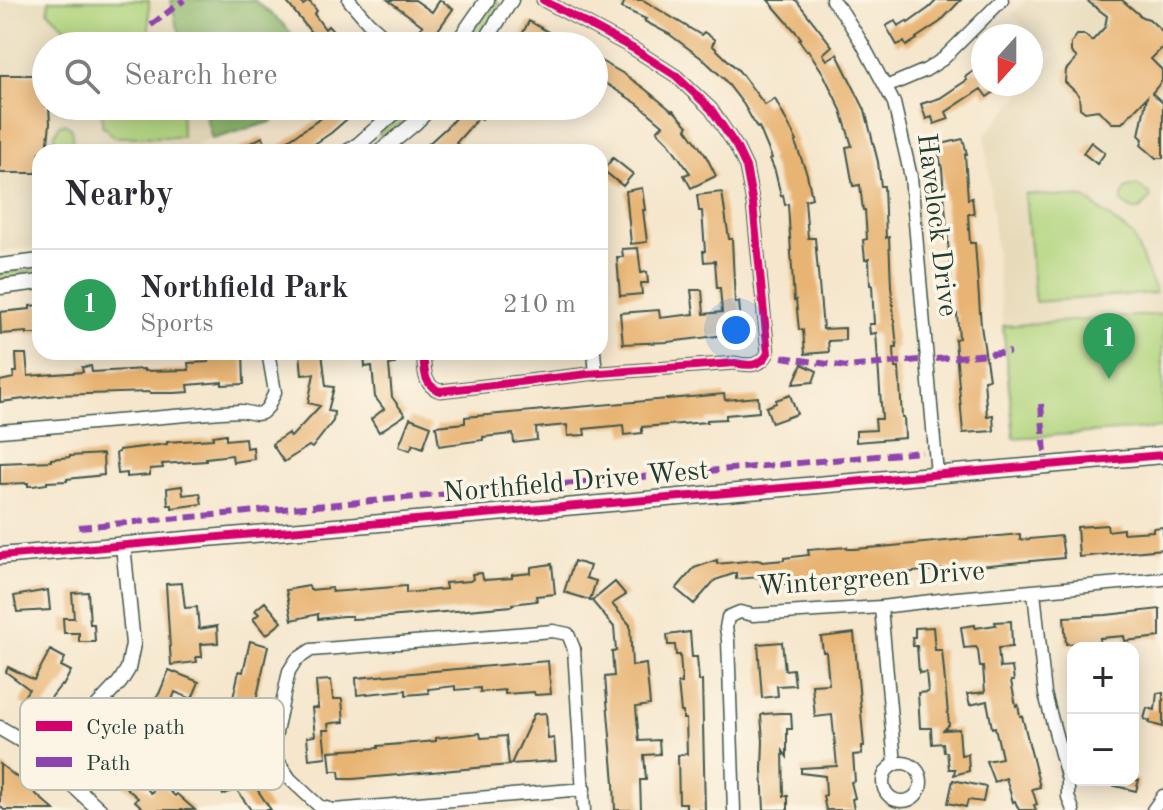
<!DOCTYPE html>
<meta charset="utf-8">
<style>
body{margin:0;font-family:"Old Standard TT",serif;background:#f7f7f7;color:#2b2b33}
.controls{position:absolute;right:24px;bottom:24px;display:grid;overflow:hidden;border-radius:16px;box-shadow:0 4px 20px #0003}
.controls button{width:72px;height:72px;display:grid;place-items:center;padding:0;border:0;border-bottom:2px solid #e1e1e2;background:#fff;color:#2b2b33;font:40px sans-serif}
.compass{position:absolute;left:971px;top:24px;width:72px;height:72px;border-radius:50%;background:#fff;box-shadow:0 4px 20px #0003;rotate:201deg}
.you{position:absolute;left:736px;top:330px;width:28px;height:28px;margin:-20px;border:6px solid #fff;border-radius:50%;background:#1a73e8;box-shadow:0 0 0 12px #1a73e833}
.badge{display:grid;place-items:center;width:52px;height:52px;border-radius:50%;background:#0f766e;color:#fff;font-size:26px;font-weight:700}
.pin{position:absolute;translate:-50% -66px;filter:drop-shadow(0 2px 4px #0008)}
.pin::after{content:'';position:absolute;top:42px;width:28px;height:24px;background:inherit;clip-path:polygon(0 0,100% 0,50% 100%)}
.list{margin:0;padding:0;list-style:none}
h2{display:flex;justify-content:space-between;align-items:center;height:104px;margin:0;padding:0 32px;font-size:34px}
h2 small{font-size:26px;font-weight:400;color:#7c7c81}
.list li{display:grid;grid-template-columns:52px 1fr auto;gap:24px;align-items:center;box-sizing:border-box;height:112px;padding:0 32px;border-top:2px solid #e1e1e2}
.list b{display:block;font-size:30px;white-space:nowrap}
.list p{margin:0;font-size:26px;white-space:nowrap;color:#7c7c81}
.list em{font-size:26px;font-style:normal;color:#7c7c81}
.icon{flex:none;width:44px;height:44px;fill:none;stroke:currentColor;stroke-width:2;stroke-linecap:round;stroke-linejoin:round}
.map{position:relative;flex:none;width:1163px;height:810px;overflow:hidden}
.search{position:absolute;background:#fff;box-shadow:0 4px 20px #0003;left:32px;top:32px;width:576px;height:88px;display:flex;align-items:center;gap:20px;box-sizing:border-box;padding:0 28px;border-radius:44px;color:#7c7c81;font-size:30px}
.panel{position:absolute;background:#fff;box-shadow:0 4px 20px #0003;left:32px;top:144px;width:576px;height:216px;border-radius:24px}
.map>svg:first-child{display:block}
</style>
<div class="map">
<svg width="1163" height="810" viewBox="0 0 1163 810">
<rect width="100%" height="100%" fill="#fcf5e5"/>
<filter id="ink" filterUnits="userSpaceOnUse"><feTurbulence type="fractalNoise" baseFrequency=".0125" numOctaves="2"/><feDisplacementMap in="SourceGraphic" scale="16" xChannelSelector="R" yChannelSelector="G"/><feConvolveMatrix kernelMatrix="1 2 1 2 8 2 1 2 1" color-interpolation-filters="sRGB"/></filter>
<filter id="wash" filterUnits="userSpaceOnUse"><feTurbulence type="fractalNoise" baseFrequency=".006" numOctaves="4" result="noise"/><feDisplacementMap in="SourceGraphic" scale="32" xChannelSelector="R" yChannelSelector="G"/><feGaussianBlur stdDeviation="1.8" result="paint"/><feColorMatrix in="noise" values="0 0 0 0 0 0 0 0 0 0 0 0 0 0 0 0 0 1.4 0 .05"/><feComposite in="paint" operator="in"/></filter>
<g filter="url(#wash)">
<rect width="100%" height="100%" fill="#f5e6cc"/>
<!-- built -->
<path fill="#e7daba" d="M0 0H177L188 46H46V106H203L212 139 174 152H40V246L0 252Z
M1027 0H1163V314L1003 326 985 135 1055 54 1011 15Z"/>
<!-- green -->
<path fill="#b0d47d" stroke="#688858" stroke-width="2" d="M49 0H149V41H80L48 11Z
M495 1 498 2 499 5 473 46H463Z
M102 106H181L182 137H114L102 125Z
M409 106H420L386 138 382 139 379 137 380 133Z
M65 124 71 128 73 137 70 145 65 148 57 145 54 136 59 125Z
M1136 185 1149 193 1151 198 1140 210H1133L1122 203V197L1126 189Z
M1025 194 1085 198 1133 236 1156 293 1035 302Z
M40 269V277L0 281V273Z
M1163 314V428L1014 438 1003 326Z"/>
<!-- forest -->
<path fill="#8cb66c" stroke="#567a50" stroke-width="2" d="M171 0H254L282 23 302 46H186L176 23Z
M203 106H293L271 122 212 139Z"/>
<g id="blocks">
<!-- building -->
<path fill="#e8b473" d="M285 0H300L303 5 309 1 317 11 314 14 325 29 328 26 347 46H322Z
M388 0H415L432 12 440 0 453 9 433 37 420 28 423 26Z
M625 0H643L701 35 704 32 715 40 712 45 739 71 765 105 775 99 797 141 795 142 807 174 812 198 805 200 808 238H815L823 329 845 328V340L828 341 829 352 805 354 803 330H799L796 300 794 301 788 204 785 205 783 195 781 196 775 171 770 159 772 158 759 127 757 128 744 105 724 79 704 60 669 34 644 21 646 19 622 8Z
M768 0H796L832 46 823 54 827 60 837 54 865 110 878 162 881 186H884L886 238 889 237 891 286 897 348H894L895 368H899L902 417H904L905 438 856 442V431L876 430 875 419H882L876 333 870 334 869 324H874L872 285H870L869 259 865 260 863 240 867 239 865 210H863L860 185 853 186 846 147 852 146 841 110 823 73 808 50 807 51 799 40 801 38Z
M937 0H961L940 22 916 38 917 39 906 46 904 42 897 45 886 26 895 21 898 26 907 21 908 23 929 8Z
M1086 0H1122L1142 17 1149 19 1163 32V47L1151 59 1162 70V81L1152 93 1163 103V158H1156L1141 145 1143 139 1139 135 1147 97 1122 123H1112L1098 110 1085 112 1080 108 1079 95 1065 82 1066 70 1077 58 1071 52V43L1077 35H1085L1092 41 1105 27 1107 16Z
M529 21 550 33 544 46H516Z
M594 60 598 61 599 60 624 74 645 89 672 111 673 110 688 126 686 128 706 156 716 176 691 188 684 175 690 173 668 142 657 131 663 125 638 104 594 76Z
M983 68V84H1006L987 97 981 89 946 112 949 119 934 124 932 117 926 119 921 104 940 98 967 80 965 77 975 70 977 72Z
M0 75H39L38 93H42V99H46V106H49L50 123 47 151 40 152 37 173H0Z
M328 106H362L331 133 307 149 309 152H233L262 137 270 152 332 111Z
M466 106H493L482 119 479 117 456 143 458 145 450 152H431L426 146 448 126Z
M963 139 967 154H965L968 199 972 198 974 214H968L970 243H975L981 326 989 379 984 380 987 416 993 415 994 431 963 433 955 339 959 338 957 314 954 315 942 169 937 145Z
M1091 142 1105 153 1097 164 1083 153Z
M613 158 633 174 623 186 603 170Z
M642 188 645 210H643L647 242 631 244 626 191Z
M722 192 729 239H732L735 303 739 302 742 333 668 342 623 344 620 313 659 310 660 318 694 314 691 290H702L704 314 722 312 720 288H717L715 261 704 262 703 251H705L702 211H699L697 195Z
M638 248 641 273 647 272 648 283H641L642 294 620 296 617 257H623L622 249Z
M40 305V334H27V332L1 334 0 312 30 309V306Z
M222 352H243L244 384 222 385V382L188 385 189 392 174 393H150V392L56 395 0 402V381L14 378V372H17L16 354H26L28 376 83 372 82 367 91 366 92 372 144 369V371L189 370 188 363 209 362V358H223Z
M300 352H322L326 386 334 387 328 411 334 412 333 421 312 448 309 446 284 462 272 444 288 433 291 437 320 406 308 403 314 374 302 375Z
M364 352H394L395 364 389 365 392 397 405 415 379 432 371 419 384 409 375 397 372 366 365 367Z
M802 364 817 371 813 382 793 384Z
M724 394 725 400 758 397 759 412 726 415V419L707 420V422L642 427V433L624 435 623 425 584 429 585 435 568 436 567 425 536 428 537 440 514 443 513 434 483 437V440L439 446 436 426 465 423V417Z
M790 395 797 414 772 423 766 407 776 403V400Z
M410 418 431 426 423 448 413 444 410 450 399 446Z
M226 434V440L245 438 246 448 253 447 254 459 233 462 232 455 206 458V461L162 464 163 468 150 469V475L127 477V473L118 474 116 453 119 452V450L167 444V442L213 439V436Z
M103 454 104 475 67 479V481L47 482V484L33 486H28V483L0 484V463L51 461V459L70 457V456Z
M182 486 183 495 200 493 202 504 172 508V505H168L167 488Z
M1107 525 1108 531 1123 529V533L1153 531V528L1163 527V549L1079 557 1077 527Z
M1020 534V540L1061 536 1064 558 762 586 761 577 736 579V573L715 580 694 604 676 589 694 568 717 560V564L757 560 761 561 762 562 784 560V558L809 555 808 550 847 547V549H853L881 547Z
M574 561 590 566 586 578 596 581 590 600 564 592Z
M552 564 555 594 536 596 537 601 512 604V606L376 618 352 619V616H343L318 619V614L292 620 286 590 309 586 310 590 332 588V592L406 586V593L446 589 445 583 470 581 473 579 472 574 482 573 483 579 485 580 512 578V575L531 573V567Z
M615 582 626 595 612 604 630 625 632 666 646 664 650 705 636 707 639 741 659 740 660 754 644 755 646 780H640L641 810H615L614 783 605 677 614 676 612 652 616 651 614 627 592 601Z
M182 583 185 608 197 607 199 629 217 626 218 643 201 644 202 657H196L197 662 171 665 166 584Z
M48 590 50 610 17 612 14 596Z
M88 592 90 624H94L95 642H79V633H64L63 618H74L72 593Z
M265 602 282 622 266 635 253 619 259 614 255 610Z
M1160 609V637L1125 641 1124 636 1100 638V642L1066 644 1064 617 1106 615Z
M1011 621 1012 647 998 648 1000 668 1012 667 1014 681H1011L1016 706 1018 705 1020 716H1022L1040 787 1032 789 1037 804 1034 805 1036 810H1019L1015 801 1013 802 1006 778 994 782 986 761 1002 758 995 727 992 728 987 701 970 705 967 694 985 692 983 667H980L978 650 976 647 964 648 961 627 975 625V628L996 625 995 622Z
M933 627 935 650H942L949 725 944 730 959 729 961 755 968 754 969 771 954 775 955 769H949L947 752H944L943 743 932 744 931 728H920L918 693 928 692 926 672 919 673 917 646H913L912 637H915V628Z
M690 632 692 657H697L699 681H702L705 810H686V803H679L678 755 687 754 686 719H683V712H681L678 683H682L680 655H676L675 645H668L667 635Z
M854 633 864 746H862V754L853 755 855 781 851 782 855 798 852 799 854 810H826L823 796 826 795 825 776 801 773V768L837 766 832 715 815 717 812 685 829 684 826 652H823L821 637Z
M250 641 268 646 251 724H248L247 751H221L234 775 244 770 271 810H251L236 789 223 795 202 755 212 754 213 734 214 737H222V730H226L239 671 243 672Z
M782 642 785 670 793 669 795 685 777 686 778 696 762 698 758 644Z
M50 650 65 658 61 666 71 671 63 686 61 685 43 708 38 705 33 712 20 702 29 689 6 672 8 667 34 680Z
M548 661 551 694 535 695 534 692 505 694V690L480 692V688L455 690V686L428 689 429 693 406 695V690L357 695 356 678Z
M169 670 199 682 192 699 175 692 168 711 180 721 146 757 133 745 119 761 151 793 160 783 175 796 177 794 195 810H145L135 801 138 798 99 764 119 743 117 741 159 694Z
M331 680 333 699H342L344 722 332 723 328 724 329 730H323L326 757 309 759 307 737 315 736 312 708H318L316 681Z
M1157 693H1163V727L1149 723 1150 721 1144 719 1147 708 1155 710Z
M546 713 548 739 554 738 556 761 511 764 534 714Z
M780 713H791L792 729H787V757L783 751 784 796H788V810H764L762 770 763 741 761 716 763 714Z
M480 733 481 738H482L506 736 509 765 353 779H340L339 771H331L329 751 378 748V746L436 741V738Z
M0 764 19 779 54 810H4L0 806Z
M953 780 986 787 983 802 968 800 966 807 948 803Z
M1107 780H1139L1136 791 1107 784Z"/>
</g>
</g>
<g filter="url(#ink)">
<use href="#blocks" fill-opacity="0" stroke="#3f564b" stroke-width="2"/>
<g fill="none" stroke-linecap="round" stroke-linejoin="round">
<!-- minor casing -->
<g stroke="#3f564b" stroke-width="15">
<path id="minor" d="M349 0 368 22 395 46
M832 0 843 13 862 43 894 103 911 177 937 474
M886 87 926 70 943 59 1002 0
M423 352C425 369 422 385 440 391L588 374 735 363C748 366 761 367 768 353L753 204 746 167 736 146 711 109 676 76 634 49 543 0
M594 352 596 374
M0 431 221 412 241 411 256 414 262 413 268 407 275 392 268 352
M1034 592 1045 694 1068 780V797L1073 810
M881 607 895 764
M883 782a19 19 0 1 1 38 0a19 19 0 1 1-38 0Z
M333 810 319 806 290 779 278 761 274 742 289 671 296 660 311 650 553 631 568 634 574 649 584 810
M334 810 584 789
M734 810 728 640 726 628 728 617 740 612 753 615 881 607 957 598 1163 579
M1153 810 1163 796"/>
</g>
<!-- tertiary casing -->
<g stroke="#3f564b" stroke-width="17">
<path id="tertiary" d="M455 46 487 0
M482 46 511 0
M347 152 359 144 402 106
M380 152 415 123 432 106
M0 266 40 261
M0 287 40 282
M0 728 29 745 100 810
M46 761 120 682 128 669 133 644 123 545"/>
</g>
<!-- secondary casing -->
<g stroke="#3f564b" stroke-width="19">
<path id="secondary" d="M0 556 1163 455"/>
</g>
<!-- minor -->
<use href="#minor" stroke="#fff" stroke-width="12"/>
<!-- tertiary -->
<use href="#tertiary" stroke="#fff" stroke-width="14"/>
<!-- secondary -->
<use href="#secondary" stroke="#fff" stroke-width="16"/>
<!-- quiet -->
<path stroke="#8e44ad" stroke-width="6" stroke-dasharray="12 6" stroke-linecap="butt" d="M151 25 184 0
M782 357 847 367 919 360
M936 359 1010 352
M1041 404 1046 465
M79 527 922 452"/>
<!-- cycleway casing -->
<g stroke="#fcf5e5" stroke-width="13">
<path id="cycleway" d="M423 352C425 369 422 385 440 391L588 374 735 363C748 366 761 367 768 353L753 204 746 167 736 146 711 109 676 76 634 49 543 0
M0 556 1163 455"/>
</g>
<!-- cycleway -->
<use href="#cycleway" stroke="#d6006c" stroke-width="8"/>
</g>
</g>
<g text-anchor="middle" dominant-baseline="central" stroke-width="7" stroke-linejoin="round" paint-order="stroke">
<!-- street labels -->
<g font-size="28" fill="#1f3d34" stroke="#fcf5e5">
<text transform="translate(936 225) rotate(83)">Havelock Drive</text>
<text transform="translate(576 483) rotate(-5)">Northfield Drive West</text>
<text transform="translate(871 580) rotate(-4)">Wintergreen Drive</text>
</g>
</g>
<!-- legend -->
<rect x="20" y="698" width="264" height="92" rx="12" fill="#fcf5e5" stroke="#babeb0" stroke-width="2"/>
<rect x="36" y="721" width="36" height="10" fill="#d6006c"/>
<rect x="36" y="757" width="36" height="10" fill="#8e44ad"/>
<g font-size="22" fill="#1f3d34">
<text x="86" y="734">Cycle path</text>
<text x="86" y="770">Path</text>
</g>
</svg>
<div class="controls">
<button>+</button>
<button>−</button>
</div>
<svg class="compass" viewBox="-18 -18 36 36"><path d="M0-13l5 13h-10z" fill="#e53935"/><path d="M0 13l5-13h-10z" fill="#7c7c81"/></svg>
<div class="you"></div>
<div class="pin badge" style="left:1109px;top:379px;background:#2e9e5b">1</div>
<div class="search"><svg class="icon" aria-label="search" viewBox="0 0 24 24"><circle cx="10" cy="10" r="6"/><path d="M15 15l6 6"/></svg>Search here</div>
<section class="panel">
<h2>Nearby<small></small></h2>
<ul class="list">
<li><span class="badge" style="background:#2e9e5b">1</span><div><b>Northfield Park</b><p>Sports</p></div><em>210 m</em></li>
</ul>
</section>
</div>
